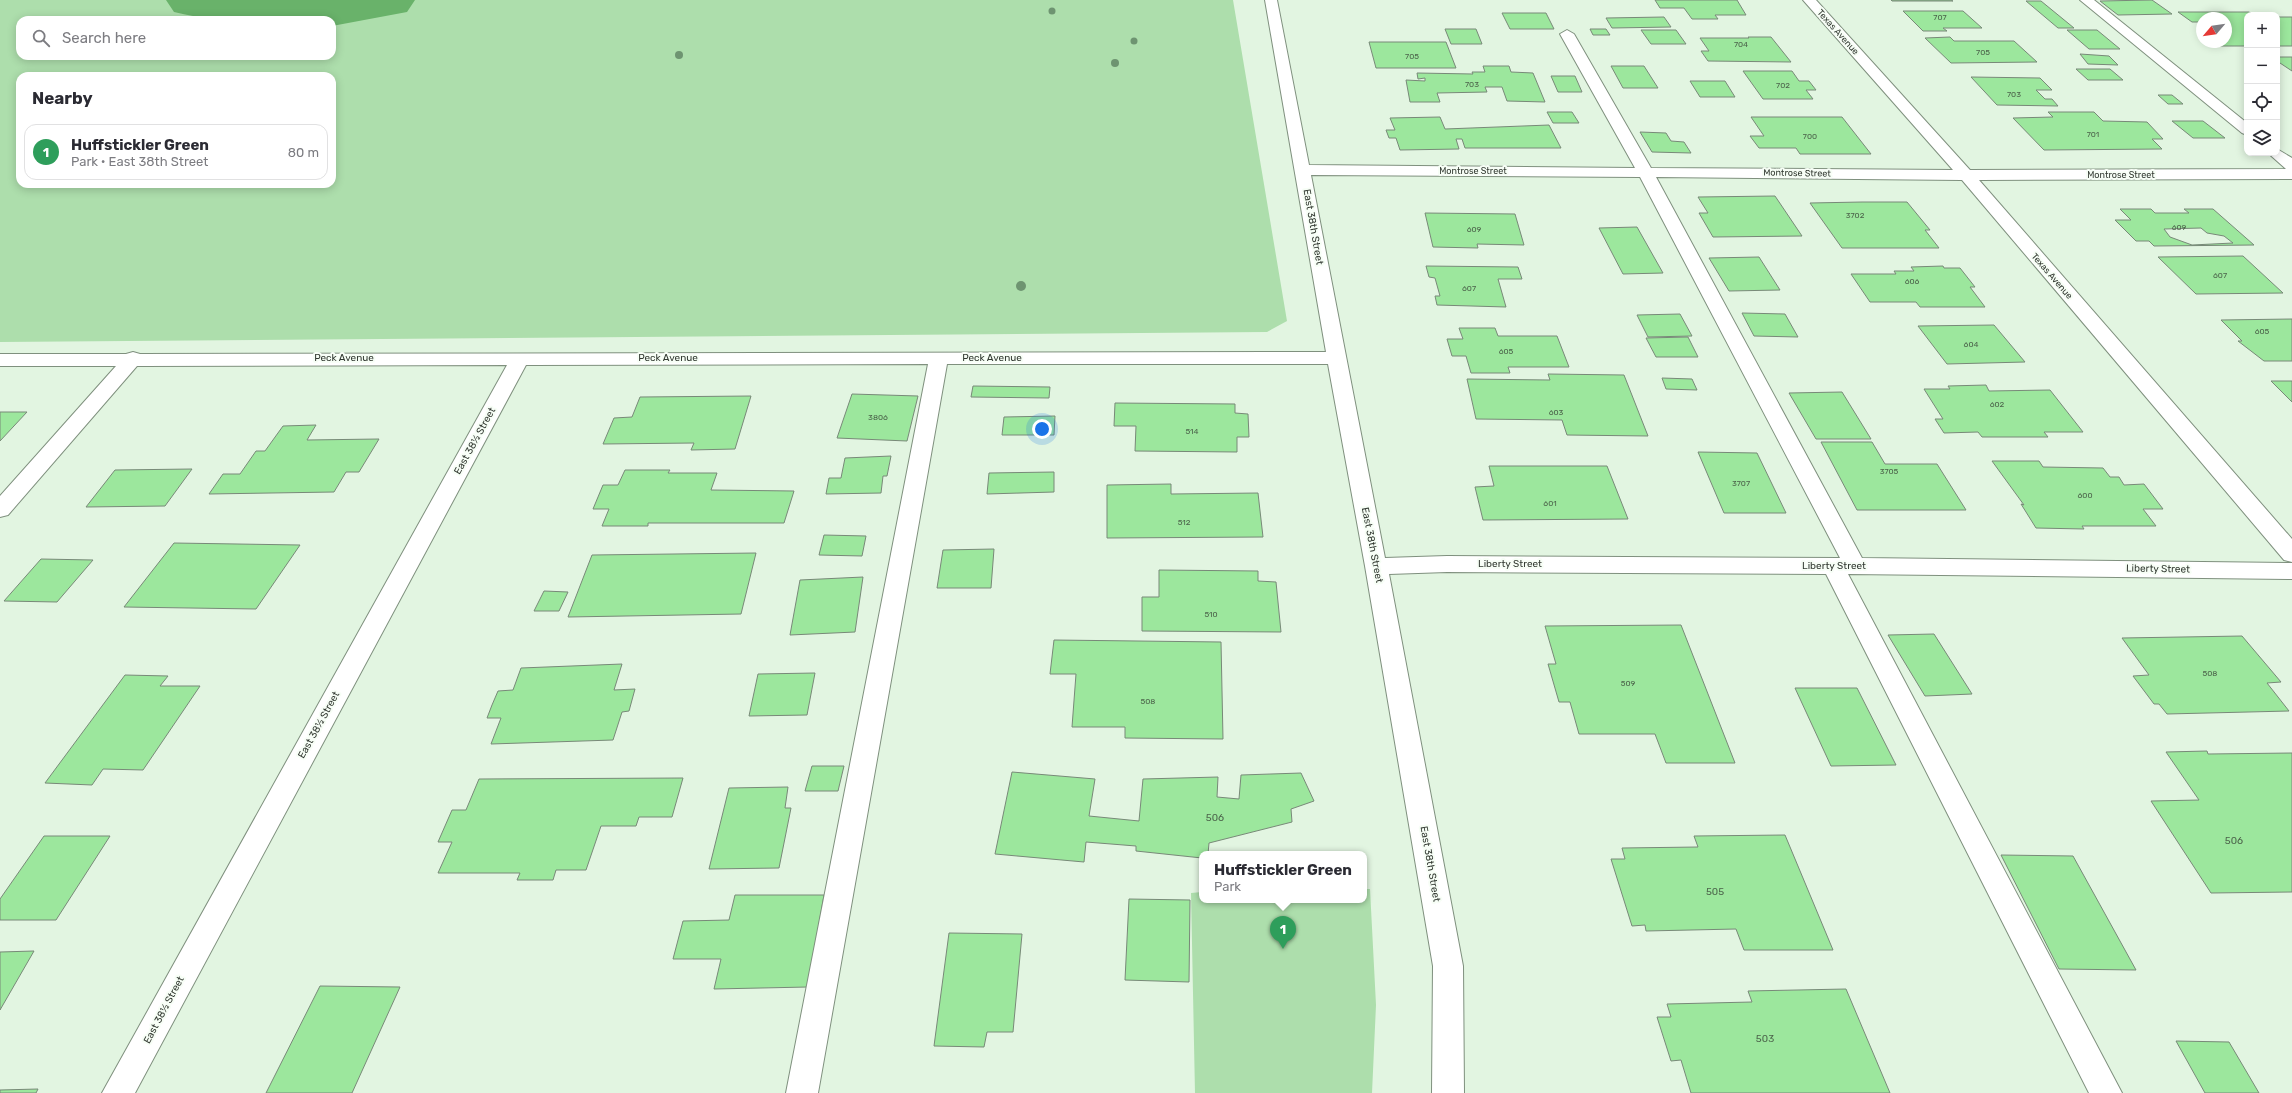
<!DOCTYPE html>
<meta charset="utf-8">
<style>
body{margin:0;font-family:Rubik,sans-serif;background:#f7f7f7;color:#2b2b33}
.controls{position:absolute;right:12px;top:12px;display:grid;overflow:hidden;border-radius:8px;box-shadow:0 2px 10px #0003}
.controls button{width:36px;height:36px;display:grid;place-items:center;padding:0;border:0;border-bottom:1px solid #e1e1e2;background:#fff;color:#2b2b33;font:20px sans-serif}
.compass{position:absolute;left:2196px;top:12px;width:36px;height:36px;border-radius:50%;background:#fff;box-shadow:0 2px 10px #0003;rotate:241deg}
.you{position:absolute;left:1042px;top:429px;width:14px;height:14px;margin:-10px;border:3px solid #fff;border-radius:50%;background:#1a73e8;box-shadow:0 0 0 6px #1a73e833}
.badge{display:grid;place-items:center;width:26px;height:26px;border-radius:50%;background:#2563eb;color:#fff;font-size:13px;font-weight:700}
.pin{position:absolute;translate:-50% -33px;filter:drop-shadow(0 1px 2px #0008)}
.pin::after{content:'';position:absolute;top:21px;width:14px;height:12px;background:inherit;clip-path:polygon(0 0,100% 0,50% 100%)}
.popup{position:absolute;left:1199px;top:851px;width:168px;height:52px;box-sizing:border-box;display:grid;place-content:center;border-radius:8px;background:#fff;filter:drop-shadow(0 1px 3px #0005);font-size:13px;white-space:nowrap;color:#7c7c81}
.popup b{font-size:15px;color:#2b2b33}
.popup::after{content:'';position:absolute;left:50%;top:100%;margin-left:-8px;border:8px solid transparent;border-top-color:#fff}
.list{margin:0;padding:0;list-style:none}
h2{display:flex;justify-content:space-between;align-items:center;height:52px;margin:0;padding:0 16px;font-size:17px}
h2 small{font-size:13px;font-weight:400;color:#7c7c81}
.list li{display:grid;grid-template-columns:26px 1fr auto;gap:12px;align-items:center;box-sizing:border-box;height:56px;margin:0 8px 8px;padding:0 8px;border:1px solid #e1e1e2;border-radius:12px}
.list b{display:block;font-size:15px;white-space:nowrap}
.list p{margin:0;font-size:13px;white-space:nowrap;color:#7c7c81}
.list em{font-size:13px;font-style:normal;color:#7c7c81}
.icon{flex:none;width:22px;height:22px;fill:none;stroke:currentColor;stroke-width:2;stroke-linecap:round;stroke-linejoin:round}
.map{position:relative;flex:none;width:2292px;height:1093px;overflow:hidden}
.search{position:absolute;background:#fff;box-shadow:0 2px 10px #0003;left:16px;top:16px;width:320px;height:44px;display:flex;align-items:center;gap:10px;box-sizing:border-box;padding:0 14px;border-radius:12px;color:#7c7c81;font-size:15px}
.panel{position:absolute;background:#fff;box-shadow:0 2px 10px #0003;left:16px;top:72px;width:320px;height:116px;border-radius:12px}
.map>svg:first-child{display:block}
</style>
<div class="map">
<svg width="2292" height="1093" viewBox="0 0 2292 1093">
<rect width="100%" height="100%" fill="#e2f5e1"/>
<!-- green -->
<path fill="#addeac" fill-rule="evenodd" d="M0 0H1233L1287 321 1267 332 0 342ZM20 20H332V56H20ZM20 76H332V184H20Z
M1364 889H1370L1376 1005 1372 1093H1195L1191 893 1202 892V900H1364Z"/>
<g fill="none" stroke-linecap="round" stroke-linejoin="round">
<!-- river -->
<path fill="#69b26a" fill-rule="evenodd" d="M166 0H415L407 12 332 26V20C280 20 225 25 174 12Z"/>
</g>
<!-- building -->
<path fill="#9ce79d" stroke="#788978" fill-rule="evenodd" d="M1655 0H1737L1746 15H1715L1718 19H1692L1684 8H1660Z
M1891 0H1951L1953 1H1892Z
M2152 0 2172 14 2118 15 2100 1Z
M2026 1H2041L2074 28H2058Z
M1903 11H1963L1982 28H1943L1947 31H1923Z
M2178 12H2249L2254 15H2247V46H2215L2210 42H2226V18H2202V22H2192Z
M1502 13H1546L1554 29H1510Z
M1664 17 1671 27 1612 28 1606 18Z
M2277 17H2292V46H2277Z
M1445 29H1476L1482 44H1451Z
M1590 29H1606L1610 35H1593Z
M1641 30H1676L1686 44H1651Z
M2067 30H2097L2120 49H2089Z
M1748 37H1771L1791 62 1708 61 1701 51H1709L1700 38H1749Z
M1950 37 1954 41H2014L2037 62 1951 63 1925 38Z
M1369 42H1446L1456 68H1376Z
M2080 54 2109 56 2118 65 2088 64Z
M2277 57H2292V71L2277 61Z
M1483 66H1509L1511 72 1533 73 1545 102 1507 101 1502 87H1485L1487 92 1437 93 1440 102H1410L1406 80 1425 81V78L1418 79 1417 73 1473 74 1472 72H1485Z
M1611 66H1644L1658 88H1623Z
M2076 69H2110L2123 80H2088Z
M1743 71H1792L1799 81H1809L1816 90H1806L1813 99H1763Z
M1551 76H1575L1582 92H1558Z
M1971 77 2040 78 2052 90H2036L2045 99H2052L2058 106 1997 105Z
M1690 81H1725L1735 97H1700Z
M2158 95H2172L2183 104H2168Z
M1547 112H1572L1579 123H1553Z
M2048 112H2094L2103 121 2147 122 2163 139H2152L2162 149 2044 150 2013 118 2053 117Z
M1440 117 1445 129 1549 125 1561 148H1465L1462 139H1456L1459 149 1400 150 1396 138H1389L1386 130H1395L1390 118Z
M1751 117H1842L1871 154H1800L1796 148H1759L1750 136H1764Z
M2172 121H2203L2225 138H2193Z
M1640 132 1666 133 1671 141 1684 142 1691 153 1652 152Z
M1775 196 1802 236 1713 237 1699 213H1708L1698 197Z
M1862 202H1907L1930 230H1925L1939 248H1842L1810 203Z
M2120 209H2151L2155 213H2189L2184 209H2213L2254 245 2154 246 2149 241H2136L2115 220H2131ZM2201 228 2207 233 2224 236 2233 243 2192 245 2170 237 2164 229Z
M1425 213 1515 214 1524 245 1477 244 1478 248 1433 247Z
M1637 227 1663 273 1623 274 1599 228Z
M2243 256 2283 293 2196 294 2158 257Z
M1759 257 1780 290 1729 291 1709 258Z
M1426 266 1518 267 1522 279H1498L1506 307 1437 305 1435 296H1440L1435 278 1429 277Z
M1943 266 1944 268H1960L1975 287H1970L1985 307H1920L1916 302H1870L1851 274H1896L1894 271H1914L1911 267Z
M1742 313 1785 314 1798 337 1754 336Z
M1680 314 1692 336 1648 337 1637 315Z
M2292 319V361H2264L2238 341H2242L2221 320Z
M1994 325 2025 362 1947 364 1918 326Z
M1459 328H1495L1498 336H1557L1569 367H1508L1510 373H1471L1466 356H1452L1447 339H1463Z
M1688 337 1698 357H1656L1646 338Z
M1548 374 1624 375 1648 436 1567 435 1562 420 1476 419 1467 379 1550 380Z
M1662 378 1692 379 1697 390 1666 389Z
M2271 381H2292V402Z
M1986 385 1989 391 2050 390 2083 432H2044L2048 437H1982L1978 432 1944 433 1935 419H1943L1924 389H1950L1948 386Z
M973 386 1050 387 1049 398 971 397Z
M1842 392 1871 439H1816L1789 393Z
M852 394 918 396 907 441 837 438Z
M751 396 735 449 691 450 694 443 603 444 614 418 632 417 640 397Z
M1115 403 1235 404V413L1248 414 1249 437H1237V452L1135 451 1136 426H1114Z
M0 412H27L0 441Z
M1055 416 1054 435H1002L1004 417Z
M316 425 307 440 379 439 359 472H346L334 492 209 494 223 474H240L256 451H265L283 426Z
M1821 442H1872L1885 464H1937L1966 510H1857Z
M1698 452 1757 453 1786 513H1724Z
M891 456 887 476H883L881 493 826 494 829 478H841L845 458Z
M1992 461H2039L2043 467 2103 468 2110 477H2119L2124 485 2144 484 2163 509H2143L2156 526H2082L2084 529 2036 528 2021 504 2024 505Z
M1489 466H1607L1628 519 1483 520 1475 487 1494 486Z
M192 469 165 506 86 507 115 470Z
M625 470H670L668 473H717L711 490 794 491 784 523H648V526H602L609 509H593L603 485H618Z
M1054 472V492L987 494 989 473Z
M1171 484V494L1258 493 1263 537 1107 538V485Z
M824 535 866 536 862 556 819 555Z
M174 543 300 545 256 609 124 607Z
M994 549 991 588H937L943 550Z
M756 553 741 614 568 617 592 555Z
M41 559 93 560 57 602 4 601Z
M1159 570 1258 571V581L1276 582 1281 632 1142 631V597H1159Z
M863 577 855 632 790 635 800 580Z
M544 591 568 592 559 611H534Z
M1681 625 1735 763H1666L1655 734H1579L1570 702H1559L1548 664H1556L1545 626Z
M1934 634 1972 694 1925 696 1888 635Z
M2242 636 2281 682 2267 683 2289 711 2167 714 2159 704H2154L2133 676 2149 675 2122 638Z
M1054 640 1221 642 1223 739 1125 738V727H1072L1076 674H1050Z
M622 664 614 690 635 689 629 711 622 712 613 740 491 744 501 718H487L492 705 498 691 513 690 521 668Z
M815 673 807 715 749 716 758 674Z
M125 675 168 676 160 686H200L143 770 103 769 92 785 45 783Z
M1795 688H1857L1896 765 1831 766Z
M2207 751 2208 754 2292 753V892L2211 893 2151 801 2199 800 2166 752Z
M812 766H844L838 791H805Z
M1012 772 1095 779 1089 816 1139 821 1143 779 1218 777 1217 797 1239 799 1241 775 1301 773 1314 801 1291 809 1292 822 1209 843 1208 854H1202V858L1136 851V846L1086 842 1084 862 995 854Z
M683 778 672 817H639L636 826H601L586 870H556L553 880H517L520 873H438L452 842H438L452 810H466L479 779Z
M788 787 785 808H791L779 868 709 869 729 788Z
M1785 835 1833 950H1744L1736 929 1646 931 1645 925 1632 926 1611 859H1625L1622 848 1698 847 1694 836Z
M44 836H110L56 920H0V899Z
M2001 855 2073 856 2136 970 2059 969Z
M735 895H824L808 987 714 989 721 959H673L683 921 729 920Z
M1129 899 1190 900 1189 982 1125 980Z
M949 933 1022 934 1013 1032H987L984 1047 934 1046Z
M34 951 0 1010V952Z
M320 986 400 987 352 1093H266Z
M1846 989 1890 1093H1691L1681 1060 1671 1061 1657 1017H1671L1667 1004 1752 1002 1748 991Z
M2176 1041 2229 1042 2259 1093H2205Z
M38 1089 36 1093H0V1090Z"/>
<g fill="none" stroke-linecap="round" stroke-linejoin="round">
<!-- minor casing -->
<g stroke="#7f907e" stroke-width="2">
<path id="minor" d="M1265 0H1277L1309 165 1635 168 1560 34 1567 30 1574 34 1651 168 1953 170 1803 0H1816L1970 170 2286 169 2268 153H2277V149L2292 158V179L1979 180 2292 539V562L2284 560 1962 180 1656 177 1862 558 2292 563V579L1848 574 2122 1093H2089L1826 574 1447 572 1389 574 1463 966 1464 1093H1432L1433 966 1365 566 1328 364H947L818 1093H786L928 364 526 365 135 1093H102L507 365 137 366 8 515 0 517V496L116 366H0V354H126L133 352 140 354 1326 352ZM1311 175 1640 177 1840 558 1447 556 1385 558Z
M2080 0H2094L2247 123V135L2242 133Z"/>
</g>
<!-- minor -->
<use href="#minor" fill="#fff" fill-rule="evenodd"/>
</g>
<!-- trees -->
<g fill="#6e9471">
<circle cx="1052" cy="11" r="3.5"/>
<circle cx="1134" cy="41" r="3.5"/>
<circle cx="679" cy="55" r="4"/>
<circle cx="1115" cy="63" r="4"/>
<circle cx="1021" cy="286" r="5"/>
</g>
<g text-anchor="middle" dominant-baseline="central" stroke-width="4" stroke-linejoin="round" paint-order="stroke">
<!-- number labels -->
<g font-size="8" fill="#4c644b">
<text x="1940" y="17">707</text>
<text x="1741" y="44">704</text>
<text x="1983" y="52">705</text>
<text x="1412" y="56">705</text>
<text x="1472" y="84">703</text>
<text x="1783" y="85">702</text>
<text x="2014" y="94">703</text>
<text x="2093" y="134">701</text>
<text x="1810" y="136">700</text>
<text x="1855" y="215">3702</text>
<text x="2179" y="227">609</text>
<text x="1474" y="229">609</text>
<text x="2220" y="275">607</text>
<text x="1912" y="281">606</text>
<text x="1469" y="288">607</text>
<text x="2262" y="331">605</text>
<text x="1971" y="344">604</text>
<text x="1506" y="351">605</text>
<text x="1997" y="404">602</text>
<text x="1556" y="412">603</text>
<text x="878" y="417">3806</text>
<text x="1192" y="431">514</text>
<text x="1889" y="471">3705</text>
<text x="1741" y="483">3707</text>
<text x="2085" y="495">600</text>
<text x="1550" y="503">601</text>
<text x="1184" y="522">512</text>
<text x="1211" y="614">510</text>
<text x="2210" y="673">508</text>
<text x="1628" y="683">509</text>
<text x="1148" y="701">508</text>
</g>
<!-- far-street labels -->
<g font-size="9" fill="#313830" stroke="#f7fef6">
<text transform="translate(1838 32) rotate(48)">Texas Avenue</text>
<text x="1473" y="171">Montrose Street</text>
<text transform="translate(1797 173) rotate(1)">Montrose Street</text>
<text x="2121" y="175">Montrose Street</text>
<text transform="translate(2052 276) rotate(49)">Texas Avenue</text>
</g>
<!-- street labels -->
<g font-size="10" fill="#313830" stroke="#f7fef6">
<text transform="translate(1313 227) rotate(80)">East 38th Street</text>
<text x="344" y="358">Peck Avenue</text>
<text x="668" y="358">Peck Avenue</text>
<text x="992" y="358">Peck Avenue</text>
<text transform="translate(475 441) rotate(-61)">East 38½ Street</text>
<text transform="translate(1372 545) rotate(79)">East 38th Street</text>
<text x="1510" y="564">Liberty Street</text>
<text x="1834" y="566">Liberty Street</text>
<text transform="translate(2158 569) rotate(1)">Liberty Street</text>
<text transform="translate(319 725) rotate(-61)">East 38½ Street</text>
<text transform="translate(1430 864) rotate(80)">East 38th Street</text>
<text transform="translate(164 1010) rotate(-62)">East 38½ Street</text>
</g>
<!-- near-number labels -->
<g font-size="10" fill="#4c644b">
<text x="1215" y="818">506</text>
<text x="2234" y="841">506</text>
<text x="1715" y="892">505</text>
<text x="1765" y="1039">503</text>
</g>
</g>
</svg>
<div class="controls">
<button>+</button>
<button>−</button>
<button><svg class="icon" aria-label="locate" viewBox="0 0 24 24"><circle cx="12" cy="12" r="6"/><path d="M12 2v4M12 18v4M2 12h4M18 12h4"/></svg></button>
<button><svg class="icon" aria-label="layers" viewBox="0 0 24 24"><path d="M12 4l9 5-9 5-9-5zM3 14l9 5 9-5"/></svg></button>
</div>
<svg class="compass" viewBox="-18 -18 36 36"><path d="M0-13l5 13h-10z" fill="#e53935"/><path d="M0 13l5-13h-10z" fill="#7c7c81"/></svg>
<div class="you"></div>
<div class="pin badge" style="left:1283px;top:949px;background:#2e9e5b">1</div>
<div class="popup"><b>Huffstickler Green</b>Park</div>
<div class="search"><svg class="icon" aria-label="search" viewBox="0 0 24 24"><circle cx="10" cy="10" r="6"/><path d="M15 15l6 6"/></svg>Search here</div>
<section class="panel">
<h2>Nearby<small></small></h2>
<ul class="list">
<li><span class="badge" style="background:#2e9e5b">1</span><div><b>Huffstickler Green</b><p>Park · East 38th Street</p></div><em>80 m</em></li>
</ul>
</section>
</div>
